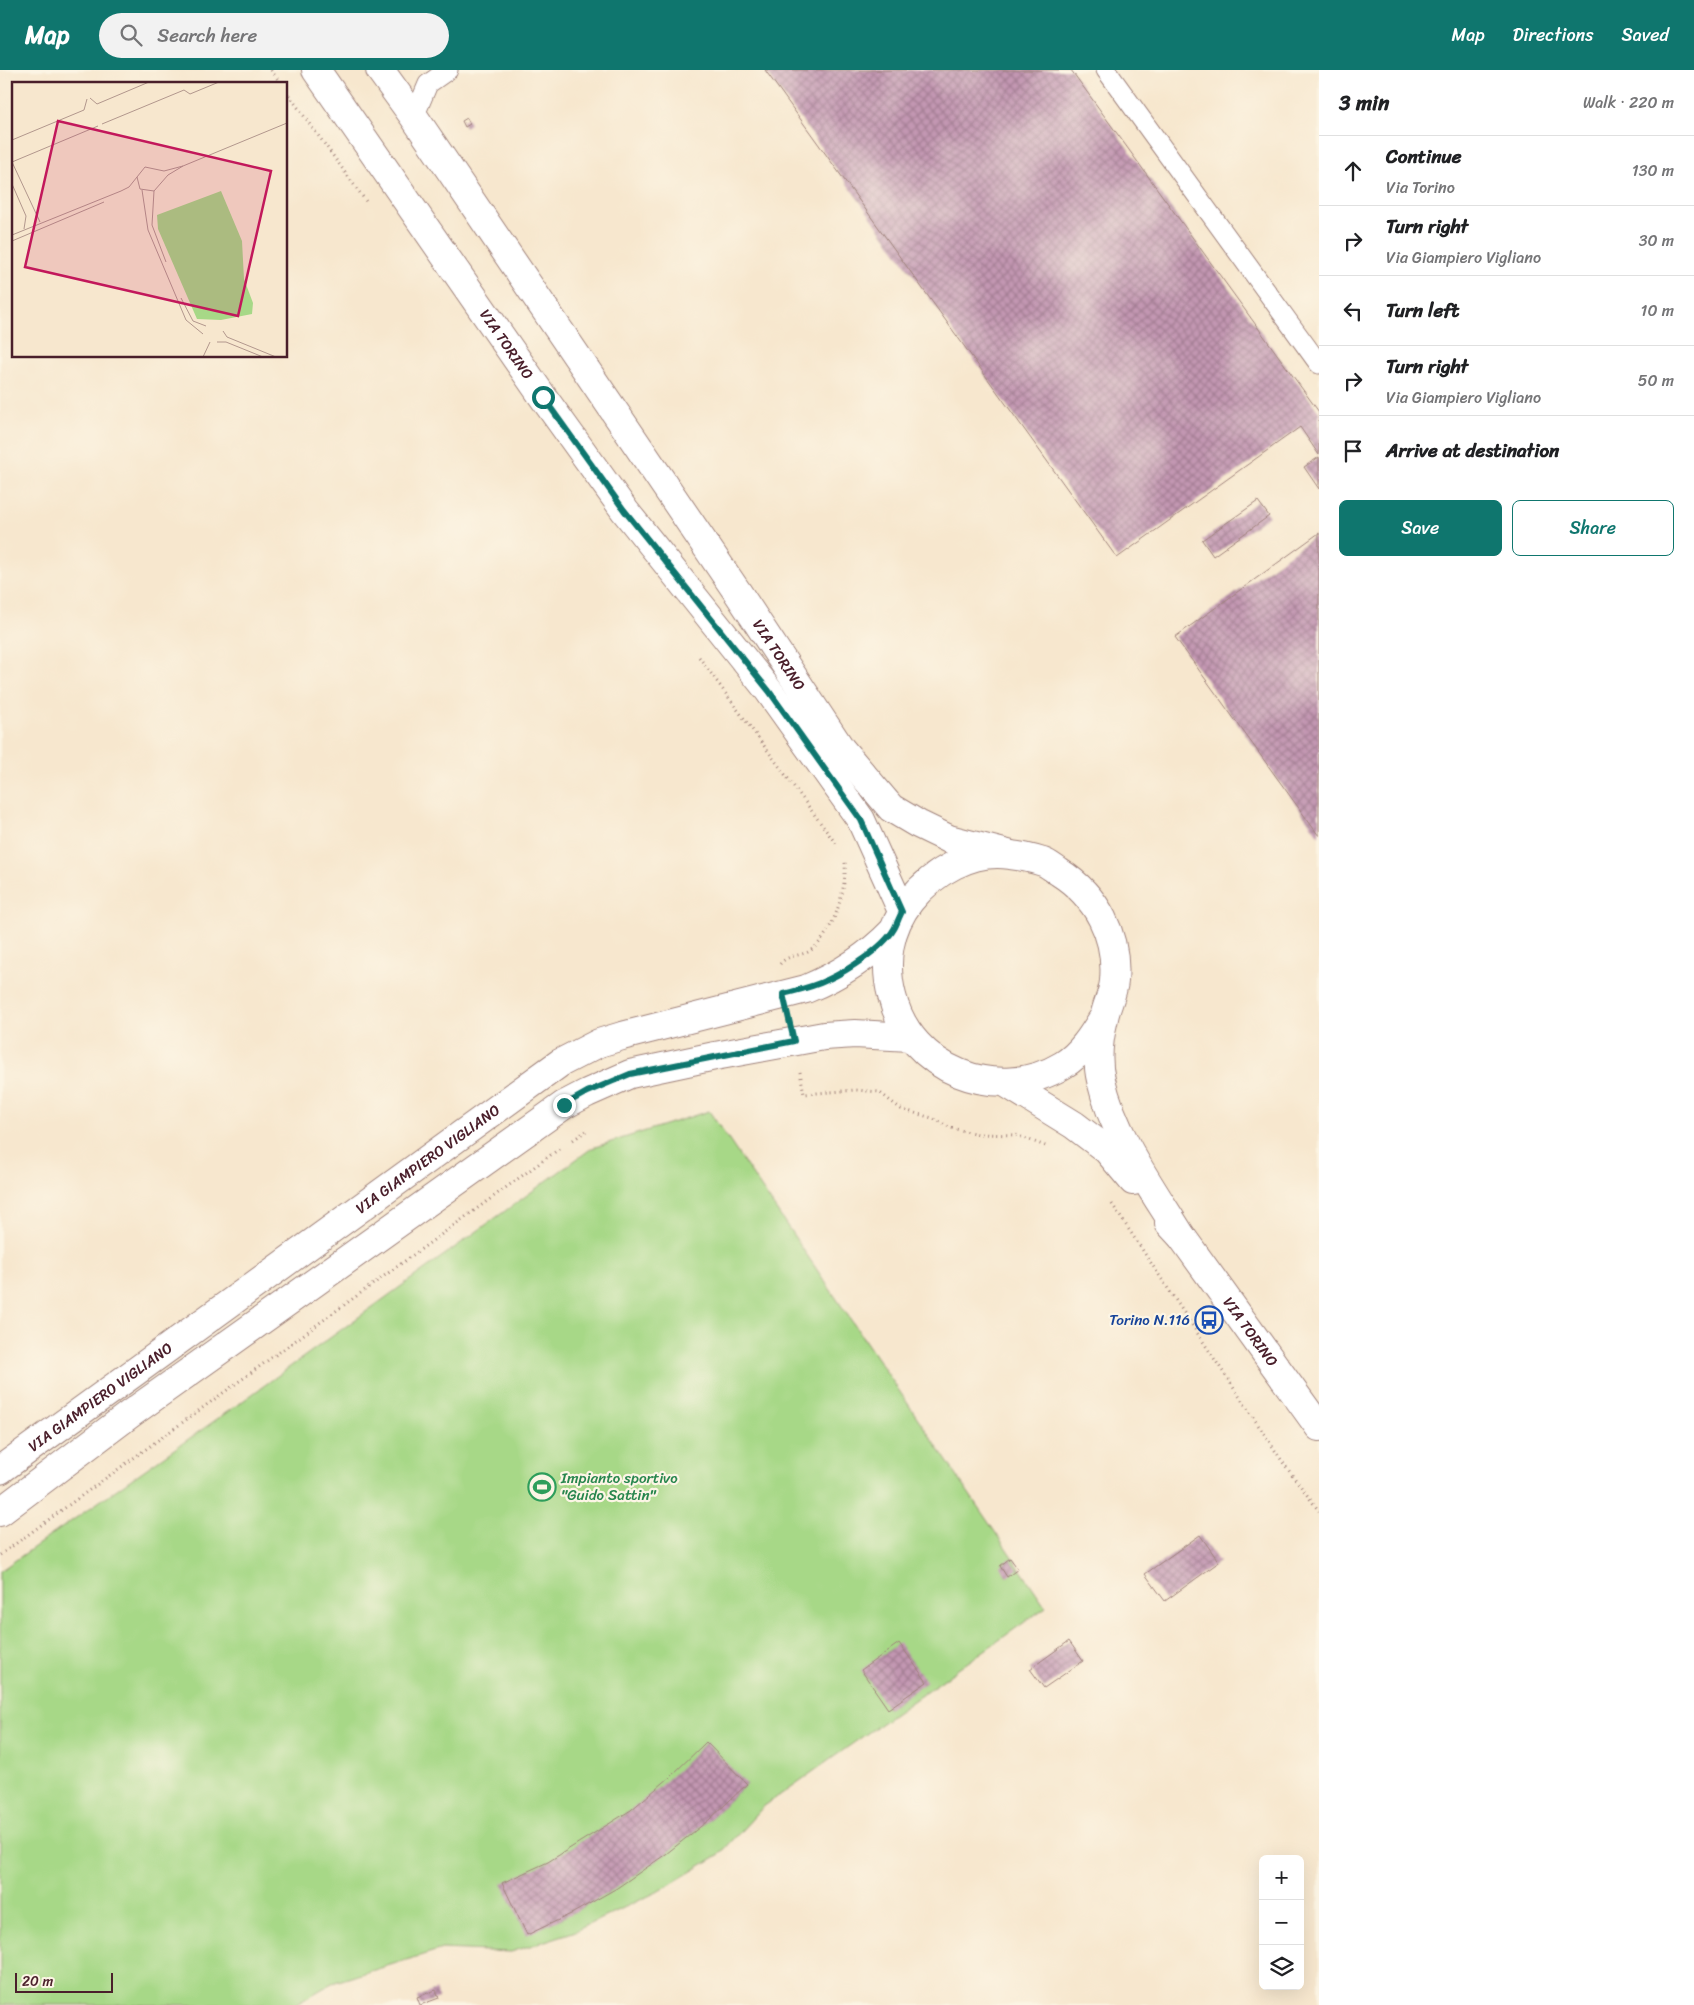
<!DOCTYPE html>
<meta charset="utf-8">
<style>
body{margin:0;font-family:Sriracha,sans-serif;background:#f2f2f2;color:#202124}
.controls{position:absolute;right:15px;bottom:15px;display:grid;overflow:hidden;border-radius:8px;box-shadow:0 5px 20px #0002}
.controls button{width:45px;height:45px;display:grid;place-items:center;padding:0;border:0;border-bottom:1px solid #e0e0e0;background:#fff;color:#202124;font:25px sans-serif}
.scale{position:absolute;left:15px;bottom:12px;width:98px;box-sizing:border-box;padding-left:5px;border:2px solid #4a1f2b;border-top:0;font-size:14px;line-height:18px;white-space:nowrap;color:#4a1f2b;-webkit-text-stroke:4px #fcf5e5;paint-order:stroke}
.stop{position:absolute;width:15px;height:15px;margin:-11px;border:4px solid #0f766e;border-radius:50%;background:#fff}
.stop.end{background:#0f766e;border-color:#fff;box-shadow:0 1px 5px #0008}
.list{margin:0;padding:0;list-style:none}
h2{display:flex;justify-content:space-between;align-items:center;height:65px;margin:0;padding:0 20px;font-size:21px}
h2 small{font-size:16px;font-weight:400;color:#757577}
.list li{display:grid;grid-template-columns:32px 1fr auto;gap:15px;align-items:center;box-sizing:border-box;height:70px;padding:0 20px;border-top:1px solid #e0e0e0}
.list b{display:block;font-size:19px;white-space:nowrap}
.list p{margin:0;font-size:16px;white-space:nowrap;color:#757577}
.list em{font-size:16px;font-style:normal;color:#757577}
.actions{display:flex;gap:10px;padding:15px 20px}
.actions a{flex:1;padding:11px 0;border:1px solid #0f766e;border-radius:8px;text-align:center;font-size:18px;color:#0f766e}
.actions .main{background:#0f766e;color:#fff}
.icon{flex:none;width:28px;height:28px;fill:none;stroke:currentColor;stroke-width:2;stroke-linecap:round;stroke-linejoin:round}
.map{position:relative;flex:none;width:1319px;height:1935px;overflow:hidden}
header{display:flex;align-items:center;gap:30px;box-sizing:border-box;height:70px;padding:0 25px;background:#0f766e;color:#fff}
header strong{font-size:24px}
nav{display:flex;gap:28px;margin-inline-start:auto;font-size:18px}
.search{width:350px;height:45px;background:#f2f2f2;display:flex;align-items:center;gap:12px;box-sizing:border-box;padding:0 18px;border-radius:28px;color:#757577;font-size:19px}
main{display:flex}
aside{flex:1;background:#fff}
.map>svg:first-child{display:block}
</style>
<header>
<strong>Map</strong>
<div class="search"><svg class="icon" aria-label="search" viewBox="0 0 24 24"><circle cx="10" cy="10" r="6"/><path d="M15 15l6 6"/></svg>Search here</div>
<nav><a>Map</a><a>Directions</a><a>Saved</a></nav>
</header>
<main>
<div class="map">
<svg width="1319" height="1935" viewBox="0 0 1319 1935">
<defs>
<pattern id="building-cross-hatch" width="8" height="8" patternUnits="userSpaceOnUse" patternTransform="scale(1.25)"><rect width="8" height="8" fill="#c397b2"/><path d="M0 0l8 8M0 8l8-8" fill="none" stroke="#a07b91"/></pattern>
</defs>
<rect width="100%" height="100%" fill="#fcf5e5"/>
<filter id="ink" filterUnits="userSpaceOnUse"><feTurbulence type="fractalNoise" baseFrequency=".02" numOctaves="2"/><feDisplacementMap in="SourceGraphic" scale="10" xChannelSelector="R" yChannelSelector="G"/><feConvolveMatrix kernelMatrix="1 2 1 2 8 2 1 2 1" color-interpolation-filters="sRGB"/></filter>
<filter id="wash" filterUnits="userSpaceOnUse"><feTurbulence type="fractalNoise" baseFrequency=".0096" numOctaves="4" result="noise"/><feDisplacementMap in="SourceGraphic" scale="20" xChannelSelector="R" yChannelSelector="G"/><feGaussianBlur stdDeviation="1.12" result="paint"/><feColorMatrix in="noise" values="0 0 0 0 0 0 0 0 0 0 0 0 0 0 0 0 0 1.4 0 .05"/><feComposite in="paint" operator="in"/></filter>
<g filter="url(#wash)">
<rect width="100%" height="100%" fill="#f7e7ce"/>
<!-- park -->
<path fill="#a7d887" stroke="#787c59" d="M709 1041 1046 1537 763 1737 720 1784 657 1822 573 1862 511 1882 442 1879 332 1913 295 1935H0V1501L240 1333 592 1078Z"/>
<g id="blocks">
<!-- building -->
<path fill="url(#building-cross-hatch)" d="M765 0H1071L1319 342V385L1300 357 1117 488Z
M467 48 470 54 465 57 462 51Z
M1319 387V419L1304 397Z
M1258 431 1269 446 1213 486 1202 470Z
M1319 463V766L1175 567Z
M1200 1465 1219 1492 1165 1531 1145 1504Z
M1010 1488 1018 1499 1007 1507 1000 1496Z
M1069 1571 1083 1591 1044 1618 1030 1599Z
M899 1573 927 1612 888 1639 861 1600Z
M706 1672 747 1714 710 1749 666 1784 617 1818 573 1843 527 1865 502 1813 548 1792 631 1740 669 1708Z
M436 1920 439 1928 420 1935 417 1927Z"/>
</g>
</g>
<g filter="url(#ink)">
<use href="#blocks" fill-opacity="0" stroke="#a0837c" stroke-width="1"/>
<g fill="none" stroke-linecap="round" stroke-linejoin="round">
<!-- lane casing -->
<g stroke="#a0837c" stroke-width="21">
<path id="lane" d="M1106 0 1319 294
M414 47 428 14 448 0"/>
</g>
<!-- secondary casing -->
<g stroke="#a0837c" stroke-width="30">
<g id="secondary">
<path id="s1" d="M316 0 543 327 625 441 769 621 861 750 902 841"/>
<path id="s2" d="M380 0 414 47 738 523 841 679 891 738 918 754 949 769 1008 784"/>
<path d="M1103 948C1092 966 1081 984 1063 995 997 1035 910 1000 892 926 883 892 889 858 910 831 933 802 972 779 1010 785 1021 786 1033 789 1043 792 1049 794 1054 799 1059 802 1097 826 1118 866 1114 911 1113 924 1106 936 1104 948 1099 968 1096 990 1101 1010 1114 1067 1152 1118 1182 1167"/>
<path d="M1006 1013 1074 1055 1107 1080 1133 1111"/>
<path id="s3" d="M1169 1153 1182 1167 1319 1357"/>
<path id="s4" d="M0 1400 560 993 599 973 622 966 806 919C840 905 868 887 893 861"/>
<path d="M0 1442 130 1344 564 1035 587 1023 630 1004 715 986 824 966 855 964 910 967"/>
</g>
</g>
<!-- path -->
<path stroke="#a0837c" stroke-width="3" stroke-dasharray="1 4" stroke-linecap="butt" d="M271 0 281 14
M286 21 368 134
M699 587 836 774
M780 894C787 885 799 886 808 882 833 868 847 818 845 792
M800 1002 804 1024 856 1020 879 1022 901 1039 932 1048 951 1058 978 1064 1016 1065 1048 1077
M573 1070 586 1061
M1112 1134 1284 1394 1319 1441
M0 1485 559 1079"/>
<!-- lane -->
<use href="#lane" stroke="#fff" stroke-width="19"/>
<!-- secondary -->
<use href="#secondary" stroke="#fff" stroke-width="28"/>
</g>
</g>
<g fill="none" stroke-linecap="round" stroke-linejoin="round" filter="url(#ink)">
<!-- route -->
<path stroke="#0f766e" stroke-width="6" d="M543 327 624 440 769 621 861 750 902 842C899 847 897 854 894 859 883 878 847 901 827 910 813 917 798 920 783 924L794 971 630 1004 587 1022 564 1035"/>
</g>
<!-- icons -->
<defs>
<g id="bus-ring" transform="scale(1.4375)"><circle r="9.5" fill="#fcf5e5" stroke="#1a4fb4" stroke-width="1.5"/><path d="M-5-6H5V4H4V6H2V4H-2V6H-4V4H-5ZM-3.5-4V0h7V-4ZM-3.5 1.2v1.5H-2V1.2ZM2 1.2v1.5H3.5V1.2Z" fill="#1a4fb4"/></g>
<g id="stadium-ring" transform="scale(1.4375)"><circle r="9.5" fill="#fcf5e5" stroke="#2e9e5b" stroke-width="1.5"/><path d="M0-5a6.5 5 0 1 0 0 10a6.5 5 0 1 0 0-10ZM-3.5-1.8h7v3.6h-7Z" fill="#2e9e5b"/></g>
</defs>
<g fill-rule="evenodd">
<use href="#bus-ring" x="1209" y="1250"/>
<use href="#stadium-ring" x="542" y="1417"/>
</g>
<g text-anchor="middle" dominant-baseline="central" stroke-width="4.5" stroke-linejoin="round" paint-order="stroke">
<!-- street labels -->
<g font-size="15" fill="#4a1f2b" stroke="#fcf5e5">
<text stroke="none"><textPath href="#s1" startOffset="334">VIA TORINO</textPath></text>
<text stroke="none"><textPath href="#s2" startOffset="708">VIA TORINO</textPath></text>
<text stroke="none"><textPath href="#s4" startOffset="529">VIA GIAMPIERO VIGLIANO</textPath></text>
<text stroke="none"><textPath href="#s3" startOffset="136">VIA TORINO</textPath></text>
<text stroke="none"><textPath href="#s4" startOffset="124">VIA GIAMPIERO VIGLIANO</textPath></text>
</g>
<!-- transit labels -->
<g font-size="15" fill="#164399" stroke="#fcf5e5" text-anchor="end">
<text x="1190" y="1250">Torino N.116</text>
</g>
<!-- leisure labels -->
<g font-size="15" fill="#27864d" stroke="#fcf5e5" text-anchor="start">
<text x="561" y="1408">Impianto sportivo<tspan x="561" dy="17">"Guido Sattin"</tspan></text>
</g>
</g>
<!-- overview -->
<g transform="translate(12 12)">
<rect width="275" height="275" fill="#f7e7ce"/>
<path d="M209 109 230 159 232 197 241 221 240 232 209 238 185 237 146 147 145 133Z" fill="#a7d887"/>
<path fill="none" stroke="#b2978d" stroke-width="1" d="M78 16 85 22 137 0M90 42 172 8 178 12 207 0M0 58 72 28 75 17M125 95 128 107 142 109 156 93 171 84 275 41M0 102 14 134 12 147M130 108 136 148 174 238 191 252M142 109 140 143 154 180M28 140 0 80 86 44M0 153 109 109 117 105 133 85 152 89 171 84M0 159 92 120M169 216 181 239 194 244M211 249 215 255 264 275M205 260H214L251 275M191 275 198 260"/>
<path fill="#c2185b" fill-opacity="0.15" stroke="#c2185b" stroke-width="2.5" d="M46 39 259 89 226 234 13 185Z"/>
<rect width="275" height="275" fill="none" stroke="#4a1f2b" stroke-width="2.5"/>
</g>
</svg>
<div class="controls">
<button>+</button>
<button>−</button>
<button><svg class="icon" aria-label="layers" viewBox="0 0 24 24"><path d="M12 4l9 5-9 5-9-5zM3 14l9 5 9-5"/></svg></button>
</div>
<div class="scale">20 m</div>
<div class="stop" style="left:543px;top:327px"></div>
<div class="stop end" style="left:564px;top:1035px"></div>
</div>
<aside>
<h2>3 min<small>Walk · 220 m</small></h2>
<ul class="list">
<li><svg class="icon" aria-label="ahead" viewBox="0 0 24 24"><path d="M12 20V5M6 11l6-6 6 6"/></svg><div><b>Continue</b><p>Via Torino</p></div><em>130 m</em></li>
<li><svg class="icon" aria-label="right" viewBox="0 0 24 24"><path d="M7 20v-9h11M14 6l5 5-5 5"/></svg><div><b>Turn right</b><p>Via Giampiero Vigliano</p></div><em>30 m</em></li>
<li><svg class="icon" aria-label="left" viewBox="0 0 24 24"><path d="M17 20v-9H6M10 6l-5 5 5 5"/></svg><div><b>Turn left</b></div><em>10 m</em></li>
<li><svg class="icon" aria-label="right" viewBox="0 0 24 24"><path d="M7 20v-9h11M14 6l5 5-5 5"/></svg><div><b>Turn right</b><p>Via Giampiero Vigliano</p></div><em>50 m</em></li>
<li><svg class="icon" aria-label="arrive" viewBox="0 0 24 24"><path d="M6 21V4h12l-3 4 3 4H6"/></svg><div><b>Arrive at destination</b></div></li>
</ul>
<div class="actions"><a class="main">Save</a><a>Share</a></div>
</aside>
</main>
